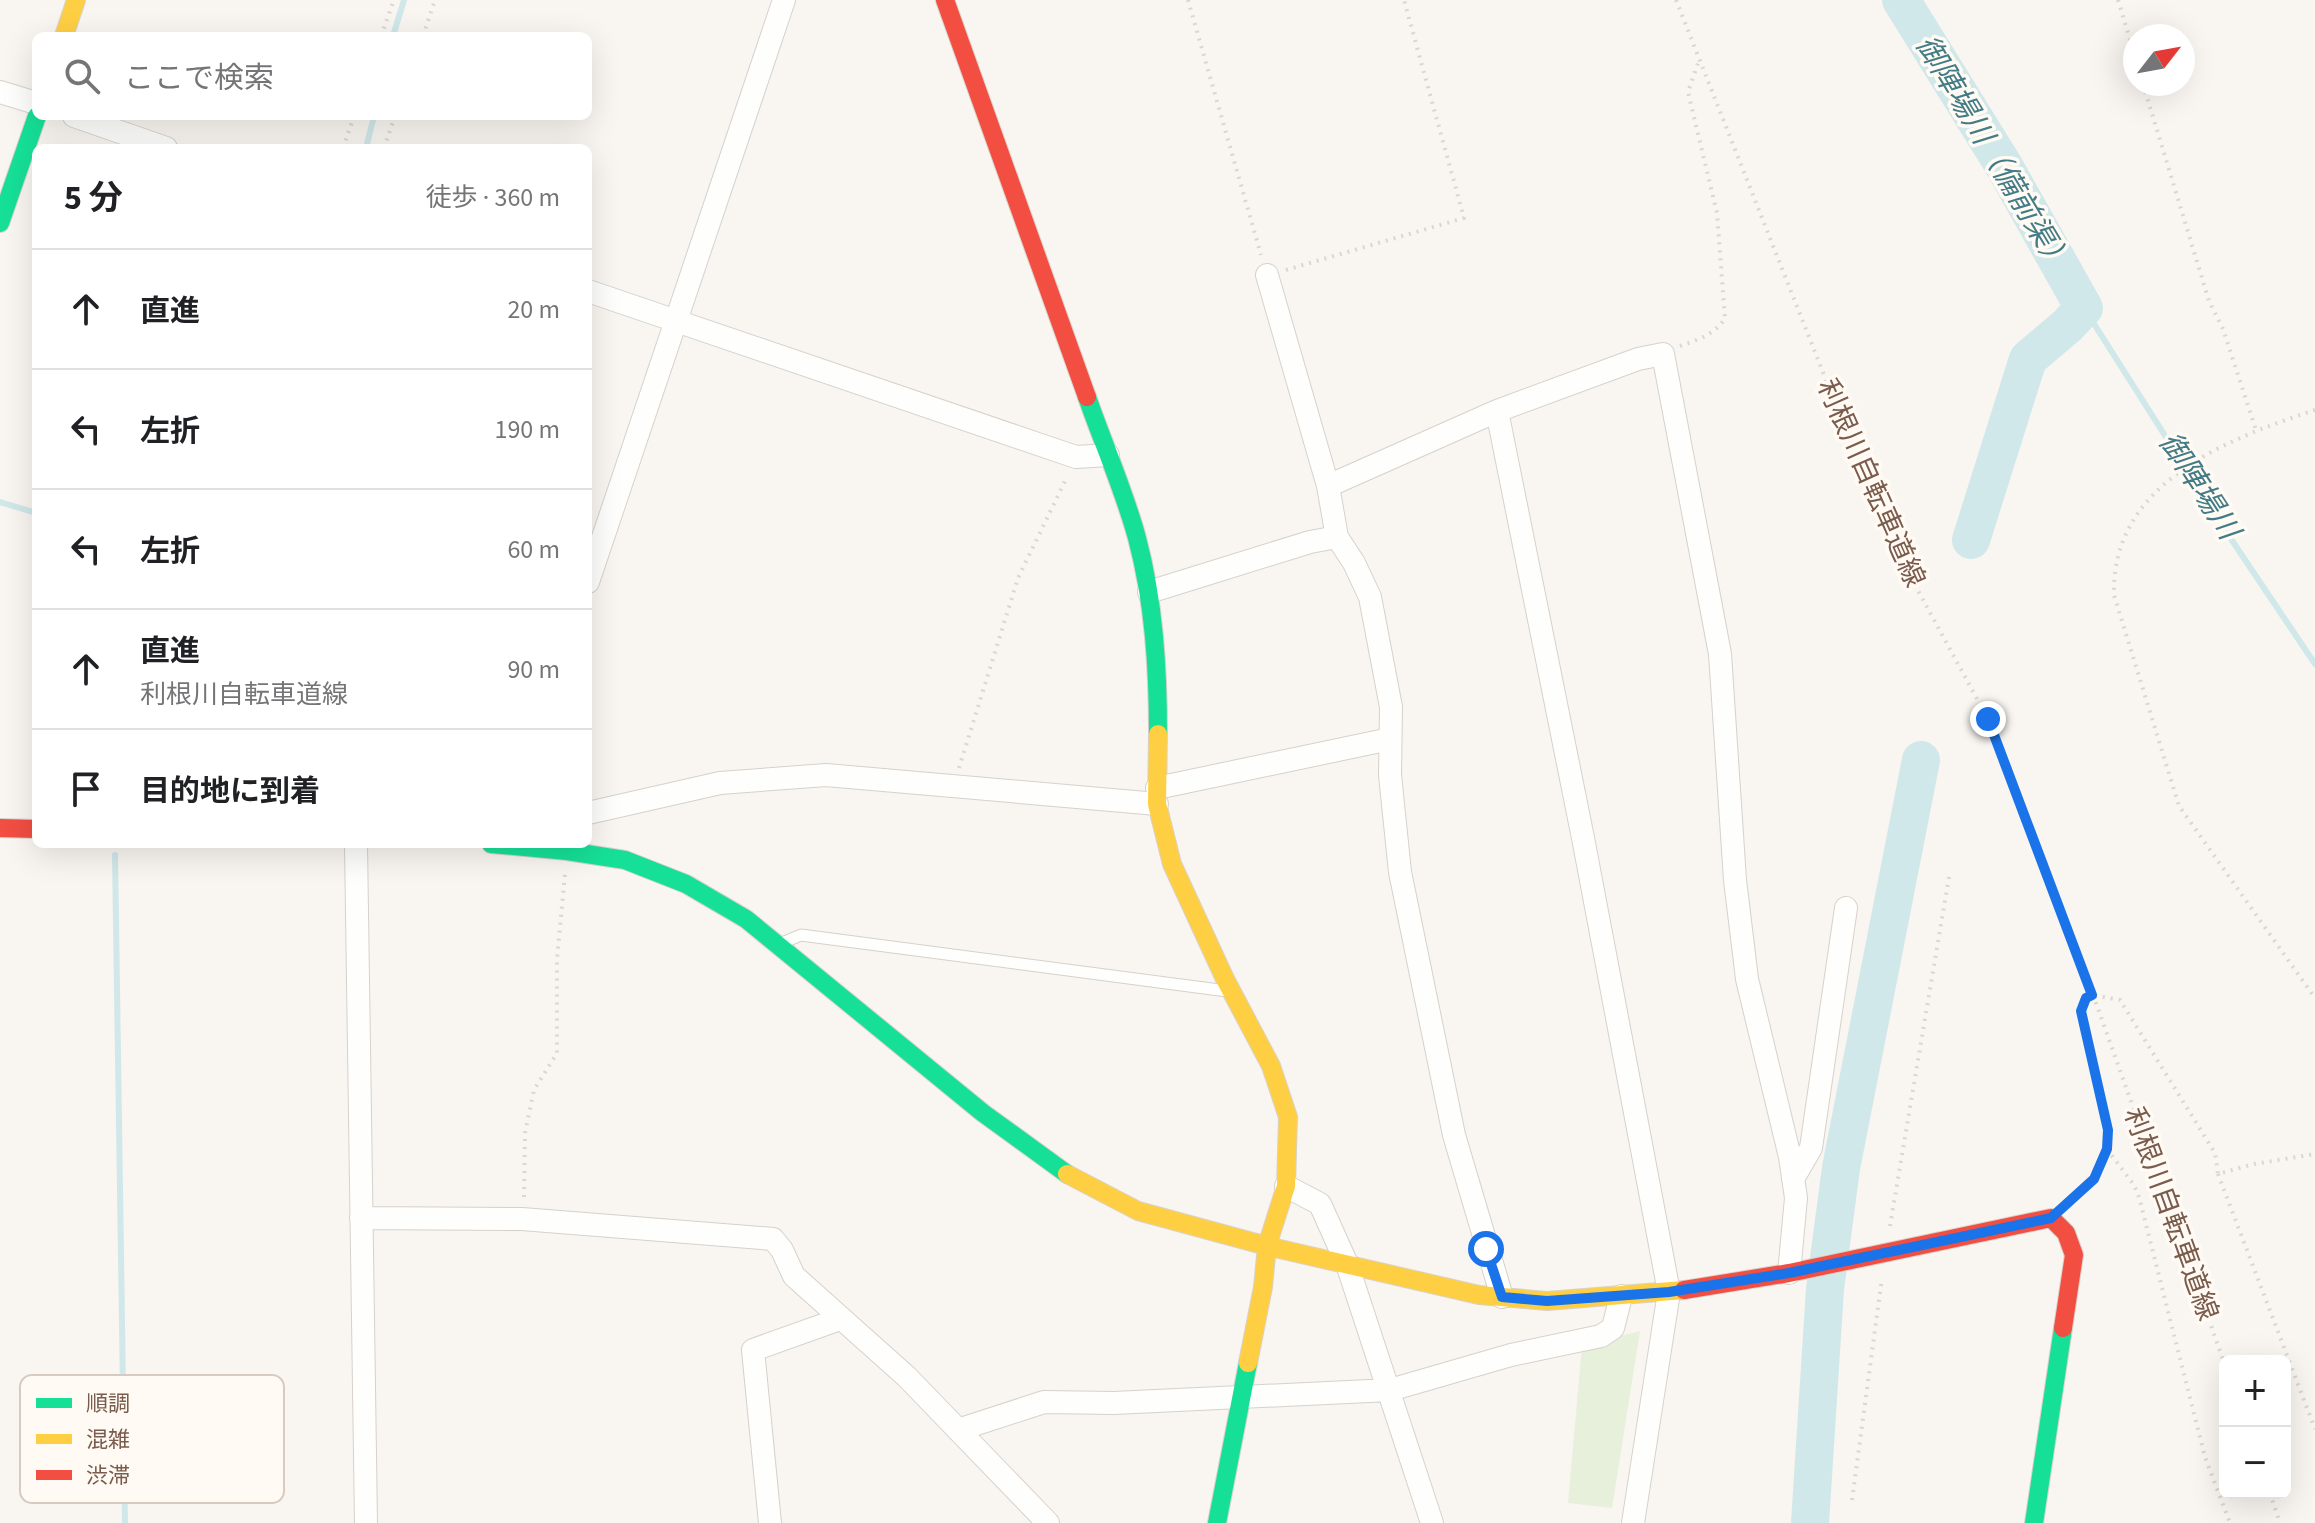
<!DOCTYPE html>
<html lang="ja">
<meta charset="utf-8">
<style>
body{margin:0;font-family:"Source Sans 3","Noto Sans JP",sans-serif;background:#f6f6f6;color:#202124}
.controls{position:absolute;right:24px;bottom:24px;display:grid;overflow:hidden;border-radius:12px;box-shadow:0 8px 32px #0002}
.controls button{width:72px;height:72px;display:grid;place-items:center;padding:0;border:0;border-bottom:2px solid #e0e0e0;background:#fff;color:#202124;font:40px sans-serif}
.compass{position:absolute;left:2123px;top:24px;width:72px;height:72px;border-radius:50%;background:#fff;box-shadow:0 8px 32px #0002;rotate:59deg}
.stop{position:absolute;width:24px;height:24px;margin:-18px;border:6px solid #1a73e8;border-radius:50%;background:#fff}
.stop.end{background:#1a73e8;border-color:#fff;box-shadow:0 2px 8px #0008}
.list{margin:0;padding:0;list-style:none}
h2{display:flex;justify-content:space-between;align-items:center;height:104px;margin:0;padding:0 32px;font-size:34px}
h2 small{font-size:26px;font-weight:400;color:#757577}
.list li{display:grid;grid-template-columns:52px 1fr auto;gap:24px;align-items:center;box-sizing:border-box;height:120px;padding:0 32px;border-top:2px solid #e0e0e0}
.list b{display:block;font-size:30px;white-space:nowrap}
.list p{margin:0;font-size:26px;white-space:nowrap;color:#757577}
.list em{font-size:26px;font-style:normal;color:#757577}
.icon{flex:none;width:44px;height:44px;fill:none;stroke:currentColor;stroke-width:2;stroke-linecap:round;stroke-linejoin:round}
.map{position:relative;flex:none;width:2315px;height:1523px;overflow:hidden}
.search{position:absolute;background:#fff;box-shadow:0 8px 32px #0002;left:32px;top:32px;width:560px;height:88px;display:flex;align-items:center;gap:20px;box-sizing:border-box;padding:0 28px;border-radius:12px;color:#757577;font-size:30px}
.panel{position:absolute;background:#fff;box-shadow:0 8px 32px #0002;left:32px;top:144px;width:560px;height:704px;border-radius:12px}
.map>svg:first-child{display:block}
</style>
<div class="map">
<svg width="2315" height="1523" viewBox="0 0 2315 1523">
<rect width="100%" height="100%" fill="#f9f5f0"/>
<!-- green -->
<path fill="#e7f0db" d="M1640 1331 1612 1508 1568 1503 1582 1346Z"/>
<g fill="none" stroke-linecap="round" stroke-linejoin="round">
<!-- stream -->
<path stroke="#d0e8ea" stroke-width="6" d="M393 36 404 0
M366 148 374 116
M2084 308 2223 527 2315 664
M0 502 36 513
M115 855 125 1523"/>
<!-- river -->
<path stroke="#d0e8ea" stroke-width="38" d="M1901 0 2004 166 2084 308 2067 326 2028 359 1971 540
M1810 1523 1825 1289 1841 1168 1921 760"/>
<!-- lane casing -->
<g stroke="#d7d1cb" stroke-width="13">
<path id="lane" d="M782 943 801 935 1227 991"/>
</g>
<!-- street casing -->
<g stroke="#d7d1cb" stroke-width="24">
<path id="street" d="M0 92 36 103
M74 116 166 148
M588 291 1076 457 1108 455
M1497 411 1583 838 1669 1292 1633 1523
M1328 486 1497 411 1638 359 1663 354 1720 654 1735 880 1747 979 1790 1157 1796 1198 1789 1273
M1337 537 1354 563 1370 597 1391 707 1390 775 1400 872 1454 1135 1502 1297
M588 582 784 0
M1149 592 1310 542 1337 537 1328 486 1267 275
M1157 788 1390 739
M588 813 720 783 826 775 1157 804
M356 844 366 1523
M1793 1179 1811 1148 1846 908
M1286 1186 1320 1204 1347 1264 1432 1523
M361 1218 522 1219 773 1239 782 1250 794 1276 907 1377 1048 1523
M958 1430 1044 1402 1114 1403 1390 1390 1511 1355 1601 1336 1613 1328 1621 1296
M770 1523 753 1350 840 1319"/>
</g>
<!-- fast casing -->
<g stroke="#d9d2cb" stroke-width="20">
<path id="fast" d="M0 223 37 116
M1087 397C1103 443 1124 490 1137 538 1154 602 1158 668 1158 734
M491 844 567 851 625 860 686 884 746 919 983 1113 1067 1174
M1217 1523 1248 1363
M2034 1523 2063 1328"/>
</g>
<!-- slow casing -->
<g stroke="#d9d2cb" stroke-width="20">
<path id="slow" d="M64 36 76 0
M1158 734 1157 804 1172 864 1225 979 1271 1066 1288 1117 1286 1186 1267 1246 1263 1287 1248 1363
M1067 1174 1138 1211 1267 1246 1479 1295 1547 1301 1684 1290"/>
</g>
<!-- jam casing -->
<g stroke="#d9d2cb" stroke-width="20">
<path id="jam" d="M945 0 1087 397
M0 828 36 829
M1684 1290 1789 1273 2051 1218 2066 1233 2074 1255 2063 1328"/>
</g>
<!-- path -->
<path stroke="#dcd5d0" stroke-width="4" stroke-dasharray="2 6" stroke-linecap="butt" d="M1188 0 1261 255
M1676 0 1886 532 1988 719 2086 975 2225 1365
M2118 0 2135 56
M381 36 394 0
M423 36 435 0
M2143 84 2209 301 2223 329 2256 430
M343 148 354 116
M384 148 395 116
M1286 270 1464 218 1404 0
M1680 346C1697 340 1716 334 1725 318L1717 213 1688 92 1698 63
M2315 410C2227 439 2111 483 2114 595L2179 806 2315 998
M959 768 1018 578 1067 477
M2107 1149 2134 1185 2139 1197 2205 1457 2230 1523
M2218 1174 2315 1429
M524 1197 525 1133 534 1090 557 1053V959L565 874
M2068 1203C2093 1180 2107 1166 2108 1130L2081 1011 2086 998 2092 995 2120 1000 2215 1153 2218 1174 2254 1164 2315 1154
M1890 1226 1949 877
M2270 1493 2280 1523
M1852 1500 1882 1278"/>
<!-- lane -->
<use href="#lane" stroke="#fefefd" stroke-width="11"/>
<!-- street -->
<use href="#street" stroke="#fefefd" stroke-width="22"/>
<!-- fast -->
<use href="#fast" stroke="#16e098" stroke-width="18"/>
<!-- slow -->
<use href="#slow" stroke="#ffcf43" stroke-width="18"/>
<!-- jam -->
<use href="#jam" stroke="#f24e42" stroke-width="18"/>
</g>
<g fill="none" stroke-linecap="round" stroke-linejoin="round">
<!-- route -->
<path stroke="#1a73e8" stroke-width="10" d="M1486 1249 1502 1297 1547 1301 1669 1292 1789 1273 2051 1218 2094 1179 2107 1149 2108 1130 2081 1011 2086 998 2092 995 1988 719"/>
</g>
<g text-anchor="middle" dominant-baseline="central" stroke-width="7" stroke-linejoin="round" paint-order="stroke">
<!-- street labels -->
<g font-size="28" fill="#7a5c4d" stroke="#fffaf3">
<text transform="translate(1871 483) rotate(66)">利根川自転車道線</text>
<text transform="translate(2171 1214) rotate(70)">利根川自転車道線</text>
</g>
<!-- water labels -->
<g font-size="30" font-style="italic" fill="#437c86" stroke="#fffaf3">
<text transform="translate(1993 154) rotate(59)">御陣場川（備前渠）</text>
<text transform="translate(2199 486) rotate(57)">御陣場川</text>
</g>
</g>
<!-- legend -->
<rect x="20" y="1375" width="264" height="128" rx="12" fill="#fffaf3" stroke="#d7cbc1" stroke-width="2"/>
<rect x="36" y="1398" width="36" height="10" fill="#16e098"/>
<rect x="36" y="1434" width="36" height="10" fill="#ffcf43"/>
<rect x="36" y="1470" width="36" height="10" fill="#f24e42"/>
<g font-size="22" fill="#7a5c4d">
<text x="86" y="1411">順調</text>
<text x="86" y="1447">混雑</text>
<text x="86" y="1483">渋滞</text>
</g>
</svg>
<div class="controls">
<button>+</button>
<button>−</button>
</div>
<svg class="compass" viewBox="-18 -18 36 36"><path d="M0-13l5 13h-10z" fill="#e53935"/><path d="M0 13l5-13h-10z" fill="#757577"/></svg>
<div class="stop" style="left:1486px;top:1249px"></div>
<div class="stop end" style="left:1988px;top:719px"></div>
<div class="search"><svg class="icon" aria-label="search" viewBox="0 0 24 24"><circle cx="10" cy="10" r="6"/><path d="M15 15l6 6"/></svg>ここで検索</div>
<section class="panel">
<h2>5 分<small>徒歩 · 360 m</small></h2>
<ul class="list">
<li><svg class="icon" aria-label="ahead" viewBox="0 0 24 24"><path d="M12 20V5M6 11l6-6 6 6"/></svg><div><b>直進</b></div><em>20 m</em></li>
<li><svg class="icon" aria-label="left" viewBox="0 0 24 24"><path d="M17 20v-9H6M10 6l-5 5 5 5"/></svg><div><b>左折</b></div><em>190 m</em></li>
<li><svg class="icon" aria-label="left" viewBox="0 0 24 24"><path d="M17 20v-9H6M10 6l-5 5 5 5"/></svg><div><b>左折</b></div><em>60 m</em></li>
<li><svg class="icon" aria-label="ahead" viewBox="0 0 24 24"><path d="M12 20V5M6 11l6-6 6 6"/></svg><div><b>直進</b><p>利根川自転車道線</p></div><em>90 m</em></li>
<li><svg class="icon" aria-label="arrive" viewBox="0 0 24 24"><path d="M6 21V4h12l-3 4 3 4H6"/></svg><div><b>目的地に到着</b></div></li>
</ul>
</section>
</div>
